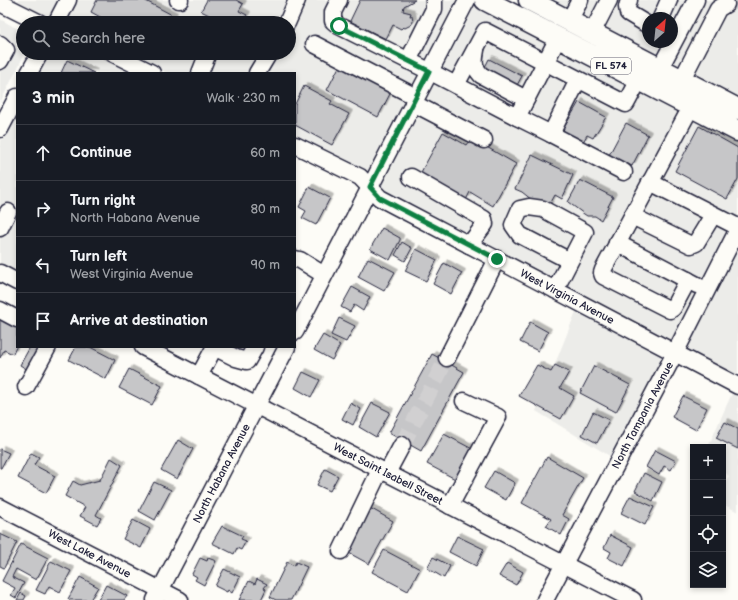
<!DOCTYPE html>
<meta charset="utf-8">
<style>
body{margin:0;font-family:"Balsamiq Sans",sans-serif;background:#20242c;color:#f1f3f6}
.controls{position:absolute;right:12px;bottom:12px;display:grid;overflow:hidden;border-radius:0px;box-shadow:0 2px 6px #0003}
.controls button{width:36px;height:36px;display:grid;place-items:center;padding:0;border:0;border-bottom:1px solid #363941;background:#171b24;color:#f1f3f6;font:20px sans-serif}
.compass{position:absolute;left:642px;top:12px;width:36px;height:36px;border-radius:50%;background:#171b24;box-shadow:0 2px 6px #0003;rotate:27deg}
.stop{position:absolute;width:12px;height:12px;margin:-9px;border:3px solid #0b8043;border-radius:50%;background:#fff}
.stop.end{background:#0b8043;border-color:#fff;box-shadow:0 1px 4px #0008}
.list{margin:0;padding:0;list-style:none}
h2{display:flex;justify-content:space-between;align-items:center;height:52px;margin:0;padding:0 16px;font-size:17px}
h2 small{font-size:13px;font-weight:400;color:#9ea1a6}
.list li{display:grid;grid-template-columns:26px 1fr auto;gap:12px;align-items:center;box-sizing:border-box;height:56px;padding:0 16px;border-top:1px solid #363941}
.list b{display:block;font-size:15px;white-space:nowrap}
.list p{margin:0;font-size:13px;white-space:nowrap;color:#9ea1a6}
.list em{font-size:13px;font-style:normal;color:#9ea1a6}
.icon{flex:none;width:22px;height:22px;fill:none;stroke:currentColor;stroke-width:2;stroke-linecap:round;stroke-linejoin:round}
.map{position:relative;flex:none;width:738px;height:600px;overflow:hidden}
.search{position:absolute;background:#171b24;box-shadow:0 2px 6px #0003;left:16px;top:16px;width:280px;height:44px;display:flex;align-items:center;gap:10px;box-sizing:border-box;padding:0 14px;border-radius:22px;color:#9ea1a6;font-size:15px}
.panel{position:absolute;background:#171b24;box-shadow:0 2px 6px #0003;left:16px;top:72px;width:280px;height:276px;border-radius:0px}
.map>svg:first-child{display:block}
</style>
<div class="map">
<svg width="738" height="600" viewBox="0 0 738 600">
<defs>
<filter id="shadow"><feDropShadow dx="3.5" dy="-3.5" stdDeviation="0" flood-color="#0004"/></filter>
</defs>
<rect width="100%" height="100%" fill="#fdfcf7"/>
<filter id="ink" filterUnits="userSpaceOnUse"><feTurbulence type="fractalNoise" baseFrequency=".025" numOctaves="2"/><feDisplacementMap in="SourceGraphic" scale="8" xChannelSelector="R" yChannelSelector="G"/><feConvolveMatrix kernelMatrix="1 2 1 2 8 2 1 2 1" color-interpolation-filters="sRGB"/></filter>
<g filter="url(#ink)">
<!-- built -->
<path fill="#ecece9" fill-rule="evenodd" d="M0 0H61L49 23H23V25L0 13Z
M74 0H460L369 177 295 137V73H167L127 53H289V23H67L63 21Z
M544 0H738V102ZM648 18H672V42H648Z
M473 1 738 138V217L673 344 384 193 377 186Z
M0 19 23 32V53H25L0 103Z
M46 53H98L137 73H36Z
M17 109V274L0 265V141Z
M738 242V378L683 350Z
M577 309 667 356 613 458 536 411Z
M733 391 738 393V512L723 504V485L729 476 723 471V447H708Z"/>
<!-- building -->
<path fill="#c6c6c8" stroke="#22223b" filter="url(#shadow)" d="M97 0H144L174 16 170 23H111L91 12Z
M207 0H236L243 4 239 11 247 15 243 22 236 19 233 23H207L205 22 209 15 201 11Z
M360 0H415L404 6 403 11 411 13 410 16H412L413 22 411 25 405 28 403 27 401 29 393 25 386 39 350 21Z
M720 0H738V2L734 8Z
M489 59 522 76 516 87 483 71Z
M67 60 94 73H61Z
M341 63 392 90 378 117 327 90Z
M304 86 332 101 330 104 349 114 332 145 295 125V104Z
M579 102 606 117 593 138 587 135 583 142 562 131Z
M626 123 648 135 632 166 609 155Z
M699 126 738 148V179L727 199 675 171Z
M443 132 466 145 471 138 516 164 493 206 470 192 466 200 420 174Z
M532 155 573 175 562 199 555 195 549 206 532 200 522 192 515 189Z
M580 180 613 197 601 220 595 216H587L584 214 568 202Z
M309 187 330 198 316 225 302 218 306 211 299 207Z
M382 228 400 238V240L390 260 370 249Z
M402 242 412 248 405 261 395 255Z
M416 249 437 260 426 281 405 271Z
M368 258 395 272 384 291 358 277Z
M444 263 462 273 451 294 433 284Z
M352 287 370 297 363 311 354 305 350 312 341 307Z
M0 318 17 326V345L13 354 4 350 0 358Z
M339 318 355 326 346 342 331 335Z
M530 322 548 332 538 351 520 342Z
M323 335 340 345 332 360 314 350Z
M30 347H41L28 370 20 365Z
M76 347H90L115 360 106 379 69 360Z
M432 354 464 372 421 451 389 433Z
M537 365 551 372 555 365 569 372 560 388 574 396 561 419 519 396Z
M594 366 630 385 616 412 580 393Z
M129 369 162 386 152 405 119 388Z
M303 372 320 380 311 397 295 388Z
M683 396 707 408 696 430 672 417Z
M350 403 361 409 353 425 342 419Z
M372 403 390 412 376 437 359 427Z
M593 412 609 420 597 443 582 435Z
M725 422 738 429V449L716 438Z
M444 434 476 451 459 481 427 464Z
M178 440 193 449 177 479 161 470Z
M0 449 9 453 1 468H0Z
M655 450 676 461 671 470 664 466 659 475 646 467Z
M31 453 39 457 34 465 55 476 46 493 18 478Z
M547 457 583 478 562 515 569 519 561 535 546 526 551 519 522 503Z
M111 458 122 465 96 515 101 518 97 525 80 516 85 507 65 496 73 481 80 485 100 480Z
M325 469 338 476 330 491 317 485Z
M494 471 515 483 506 500 484 488Z
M644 473 662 482 653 501 635 491Z
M154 482 171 490 155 520 139 511Z
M630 496 654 507 645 525 621 513Z
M370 508 393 521 369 564 347 552Z
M133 520 150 529 141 548 123 539Z
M222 526 243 536 241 539 246 541 241 550 237 548 234 554 212 543Z
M0 534 17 542 4 568 0 566Z
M610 535 633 547 624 566 608 558 611 552 604 548Z
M457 536 484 549 476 566 449 552Z
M21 544 48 558 36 580 16 569 12 577 24 583 16 598 11 595 15 588 2 581Z
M384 550 420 569 408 591 372 572Z
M433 557 450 566 444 578 427 568Z
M200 558 207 561 208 558 216 561 204 585 195 580 197 577 192 574Z
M51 561 71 571 60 592 49 586 45 594 36 590Z
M287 562 294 566 296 562 307 567 291 600H276L270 597Z
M507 563 523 572 516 585 499 576Z
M224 569 240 577 232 593 228 590 227 592 215 586Z
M80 577 98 587 90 600H70L68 599Z
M257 579 267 584 264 588 266 589 261 600H239L249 581 255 584Z
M106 585 127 596 124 600H98Z
M21 593 26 596 24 600H17Z"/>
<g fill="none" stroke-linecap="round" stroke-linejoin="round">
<!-- minor-tunnel -->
<path stroke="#d1d0d1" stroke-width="16" stroke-dasharray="16 8" stroke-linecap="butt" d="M726 4 738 1
M402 445 447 358"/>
<!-- minor casing -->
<g stroke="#22223b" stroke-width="19">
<g id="minor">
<path d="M178 0H180"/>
<path d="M339 0 333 12V21L339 26 429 71 517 117 558 38"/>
<path d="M629 0 627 7 628 13 648 25"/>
<path d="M0 3 40 23"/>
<path d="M661 18 669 0"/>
<path d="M569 21 580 0"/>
<path d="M56 23 68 0"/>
<path d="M287 23 297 0"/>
<path d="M592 33 609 0"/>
<path d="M0 44 6 50 0 61"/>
<path d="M314 44 416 97"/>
<path d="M476 50C474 61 473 66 481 75L526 99"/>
<path d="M112 53 152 73"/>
<path d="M408 61 434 9V0"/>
<path d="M660 68 696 0"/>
<path d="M29 73 40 53"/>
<path d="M200 73 208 53"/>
<path d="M257 73 269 53"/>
<path d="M682 79 716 13 718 9 726 4"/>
<path d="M456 85 485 31 626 104 639 80"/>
<path d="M413 103 484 140"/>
<path d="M517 117 551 134 578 80"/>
<path d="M0 129 17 97"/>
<path d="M551 134 624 172"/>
<path id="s1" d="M295 145 360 177 380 198 738 386"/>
<path d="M411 177 484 219 485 224 469 245"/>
<path d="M650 182 738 227"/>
<path d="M632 216 691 245 696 243 713 215"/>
<path d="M0 228 8 212"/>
<path d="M617 243 697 285"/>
<path d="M295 259 300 260 324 275"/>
<path d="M0 273 17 282"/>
<path d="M688 280 673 308 670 310 603 276 602 273 603 270 691 107"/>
<path d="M555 290 585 232 543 209 529 207 520 209 513 225 520 235 570 261"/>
<path d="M0 310 17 319"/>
<path d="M295 332 467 0"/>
<path id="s2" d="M143 347 633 600"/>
<path d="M447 358 497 259"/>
<path d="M199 376 213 350H220L236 358 247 361 255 347"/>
<path d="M26 387 48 347"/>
<path d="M387 473 402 445"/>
<path d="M450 506 498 417 464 401"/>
<path id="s3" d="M0 507 180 600"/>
<path d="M341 551 380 470"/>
<path id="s4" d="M155 600 287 347"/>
<path id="s5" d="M545 600 675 353 738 229"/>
</g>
</g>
<!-- major casing -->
<g stroke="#22223b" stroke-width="23">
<path id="major" d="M485 0 738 131
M529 0 738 109"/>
</g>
<!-- minor -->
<use href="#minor" stroke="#fdfcf7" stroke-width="16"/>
<!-- major -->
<use href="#major" stroke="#fdfcf7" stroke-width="20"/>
</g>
</g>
<g fill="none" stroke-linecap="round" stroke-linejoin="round" filter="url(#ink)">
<!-- route -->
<path stroke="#0b8043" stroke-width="5" d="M339 26 429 71 370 187 380 198 497 259"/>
</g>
<g text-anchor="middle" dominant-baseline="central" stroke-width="3.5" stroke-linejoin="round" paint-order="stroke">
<!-- shield labels -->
<rect fill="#fdfcf7" stroke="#646373" stroke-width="1" x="591" y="58" width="40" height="16" rx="3"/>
<g font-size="10" font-weight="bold" fill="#22223b">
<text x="611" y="66">FL 574</text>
</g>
<!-- street labels -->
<g font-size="11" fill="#22223b" stroke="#fdfcf7">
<text stroke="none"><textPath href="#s1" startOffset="313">West Virginia Avenue</textPath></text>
<text stroke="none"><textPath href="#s5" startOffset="209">North Tampania Avenue</textPath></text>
<text stroke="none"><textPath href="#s4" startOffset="143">North Habana Avenue</textPath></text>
<text stroke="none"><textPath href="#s2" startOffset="276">West Saint Isabell Street</textPath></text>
<text stroke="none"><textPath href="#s3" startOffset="101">West Lake Avenue</textPath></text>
</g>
</g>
</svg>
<div class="controls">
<button>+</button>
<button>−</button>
<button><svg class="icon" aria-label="locate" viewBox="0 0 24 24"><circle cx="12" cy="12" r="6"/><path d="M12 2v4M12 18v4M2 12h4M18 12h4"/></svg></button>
<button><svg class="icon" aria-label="layers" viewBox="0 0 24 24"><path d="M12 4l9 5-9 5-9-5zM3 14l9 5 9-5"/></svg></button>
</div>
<svg class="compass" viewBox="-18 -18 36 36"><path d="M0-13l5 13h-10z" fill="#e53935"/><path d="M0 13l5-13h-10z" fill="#9ea1a6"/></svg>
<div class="stop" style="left:339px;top:26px"></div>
<div class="stop end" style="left:497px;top:259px"></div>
<div class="search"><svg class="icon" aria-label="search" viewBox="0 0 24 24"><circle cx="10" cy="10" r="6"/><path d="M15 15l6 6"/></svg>Search here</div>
<section class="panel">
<h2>3 min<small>Walk · 230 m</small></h2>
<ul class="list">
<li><svg class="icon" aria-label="ahead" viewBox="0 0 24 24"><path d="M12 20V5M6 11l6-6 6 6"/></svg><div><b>Continue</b></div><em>60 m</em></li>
<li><svg class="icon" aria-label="right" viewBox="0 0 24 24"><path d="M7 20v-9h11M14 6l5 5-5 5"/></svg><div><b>Turn right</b><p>North Habana Avenue</p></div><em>80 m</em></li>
<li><svg class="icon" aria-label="left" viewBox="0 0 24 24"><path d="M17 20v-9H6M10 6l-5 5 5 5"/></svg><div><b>Turn left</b><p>West Virginia Avenue</p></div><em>90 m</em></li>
<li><svg class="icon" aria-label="arrive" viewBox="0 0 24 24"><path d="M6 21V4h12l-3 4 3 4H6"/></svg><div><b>Arrive at destination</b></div></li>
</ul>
</section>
</div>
